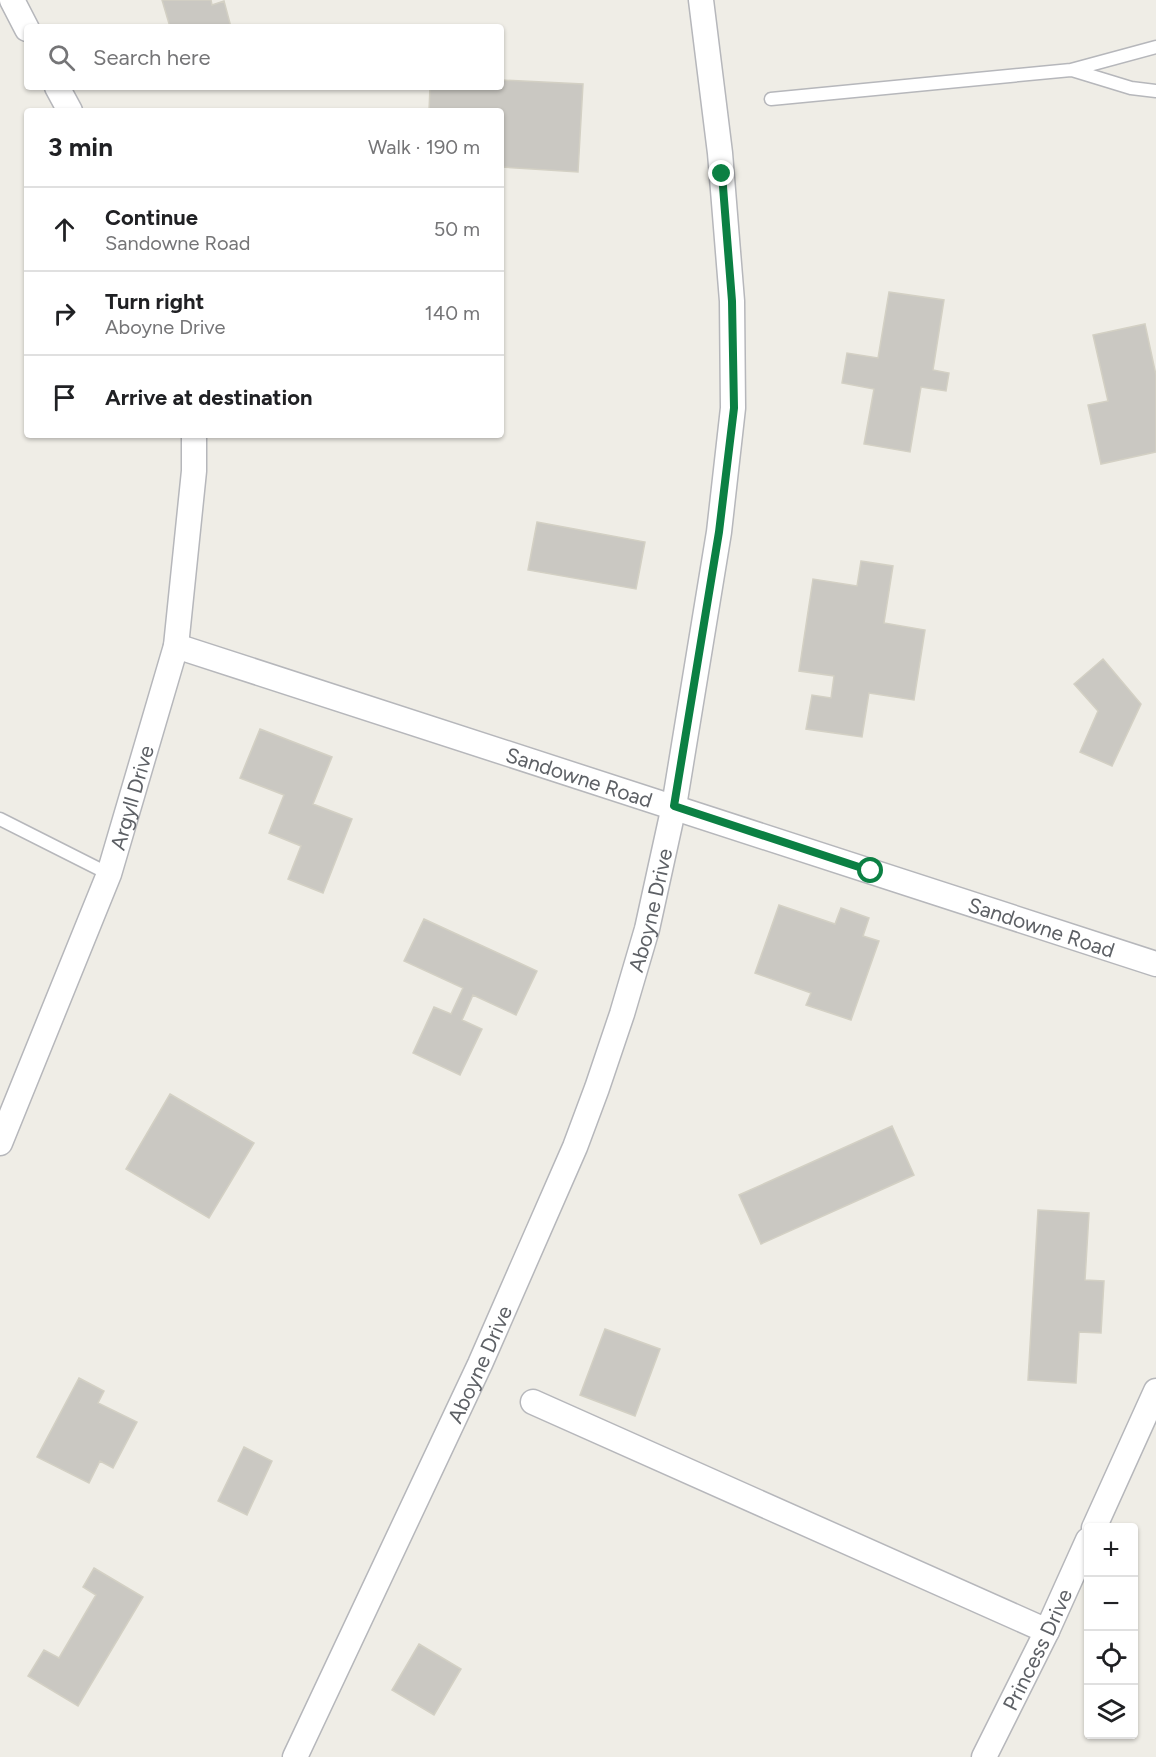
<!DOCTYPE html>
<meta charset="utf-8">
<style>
body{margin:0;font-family:Figtree,sans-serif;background:#f2f2f2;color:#202124}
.controls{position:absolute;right:18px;bottom:18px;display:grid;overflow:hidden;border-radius:6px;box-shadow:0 2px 4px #0004}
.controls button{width:54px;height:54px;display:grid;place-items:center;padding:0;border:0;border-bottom:2px solid #e0e0e0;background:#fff;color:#202124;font:30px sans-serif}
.stop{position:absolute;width:18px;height:18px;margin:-14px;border:4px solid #0b8043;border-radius:50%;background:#fff}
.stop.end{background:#0b8043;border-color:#fff;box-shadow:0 2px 6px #0008}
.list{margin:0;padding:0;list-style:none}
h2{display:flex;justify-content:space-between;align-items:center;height:78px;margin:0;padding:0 24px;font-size:26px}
h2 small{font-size:20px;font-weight:400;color:#757577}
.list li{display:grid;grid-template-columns:39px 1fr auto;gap:18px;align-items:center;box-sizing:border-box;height:84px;padding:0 24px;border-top:2px solid #e0e0e0}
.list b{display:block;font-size:22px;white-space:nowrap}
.list p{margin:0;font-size:20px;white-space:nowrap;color:#757577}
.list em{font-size:20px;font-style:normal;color:#757577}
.icon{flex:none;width:33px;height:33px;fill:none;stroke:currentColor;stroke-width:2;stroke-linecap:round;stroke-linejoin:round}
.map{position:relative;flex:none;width:1156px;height:1757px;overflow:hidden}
.search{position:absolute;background:#fff;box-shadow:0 2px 4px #0004;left:24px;top:24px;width:480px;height:66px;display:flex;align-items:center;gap:15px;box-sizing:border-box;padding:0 21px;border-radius:6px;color:#757577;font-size:22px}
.panel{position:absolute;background:#fff;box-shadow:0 2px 4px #0004;left:24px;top:108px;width:480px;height:330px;border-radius:6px}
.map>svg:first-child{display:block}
</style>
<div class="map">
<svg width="1156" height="1757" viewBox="0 0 1156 1757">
<rect width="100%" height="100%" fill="#efede6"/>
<!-- building -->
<path fill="#cac8c2" stroke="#d3d0c4" stroke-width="1.5" d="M162 0H211L212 5 224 1 231 27H170Z
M501 80 583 84 578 172 501 167V111H429L430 87H501Z
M889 292 944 300 933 370 949 373 946 391 921 387 910 452 864 444 874 389 842 383 847 353 878 358Z
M1145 324 1156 375V452L1101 464 1088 405 1108 401 1093 335Z
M537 522 645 542 636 589 528 570Z
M861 561 893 566 884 623 925 630 914 700 869 693 862 737 806 729 812 695 831 698 834 676 799 671 813 579 857 586Z
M1103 659 1141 704 1112 766 1080 752 1098 711 1074 684Z
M260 729 332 757 313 804 352 819 323 893 288 879 301 846 269 833 284 795 240 778Z
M779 905 835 924 841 908 869 918 863 936 879 941 851 1020 806 1005 811 993 755 973Z
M424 919 537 971 516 1015 473 995 462 1020 482 1029 460 1075 413 1053 434 1007 451 1014 463 988 404 961Z
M170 1094 254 1143 209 1218 126 1169Z
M892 1126 914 1175 761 1244 739 1195Z
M1038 1210 1089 1213 1085 1280 1104 1281 1101 1333 1079 1332 1076 1383 1028 1380Z
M605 1329 660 1349 635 1416 580 1395Z
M79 1378 104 1391 98 1403 137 1422 113 1468 100 1461 89 1483 37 1457Z
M244 1447 272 1461 247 1515 218 1501Z
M94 1568 143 1597 78 1706 28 1676 44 1650 59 1658 96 1595 83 1587Z
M419 1644 461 1669 434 1715 392 1690Z"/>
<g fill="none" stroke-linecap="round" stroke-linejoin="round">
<!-- lane casing -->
<g stroke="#b6b7bb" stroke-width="15">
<path id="lane" d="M1072 70 1131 88 1156 91
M771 99 1071 70 1156 47
M0 819 109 874"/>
</g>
<!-- street casing -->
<g stroke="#b6b7bb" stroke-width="27">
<g id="street">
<path d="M12 0 27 29"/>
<path d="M57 87 70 111"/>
<path id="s1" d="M176 646 1156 964"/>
<path id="s2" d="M0 1143 109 874 176 646 194 471V435"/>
<path d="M533 1402 1047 1631"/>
<path d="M1094 1528 1156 1391"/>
<path id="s3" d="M295 1757 480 1364 575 1147 597 1088 622 1014 647 929 674 806 719 532 733 408 732 301 720 153 701 0"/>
<path id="s4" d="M984 1757 1047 1631 1088 1540"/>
</g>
</g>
<!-- lane -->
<use href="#lane" stroke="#fff" stroke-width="12"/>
<!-- street -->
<use href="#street" stroke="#fff" stroke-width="24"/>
</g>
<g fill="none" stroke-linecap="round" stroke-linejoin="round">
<!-- route -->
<path stroke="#0b8043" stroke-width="8" d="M722 174 732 301 734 408 719 532 674 806 871 871"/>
</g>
<g text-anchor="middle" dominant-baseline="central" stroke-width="4.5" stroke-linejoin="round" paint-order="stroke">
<!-- street labels -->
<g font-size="21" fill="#5d6065" stroke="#fff">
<text stroke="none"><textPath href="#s1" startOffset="424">Sandowne Road</textPath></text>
<text stroke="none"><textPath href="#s2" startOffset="370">Argyll Drive</textPath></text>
<text stroke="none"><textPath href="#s3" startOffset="920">Aboyne Drive</textPath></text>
<text stroke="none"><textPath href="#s1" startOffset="910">Sandowne Road</textPath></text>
<text stroke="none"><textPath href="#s3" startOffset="434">Aboyne Drive</textPath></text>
<text stroke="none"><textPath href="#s4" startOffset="120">Princess Drive</textPath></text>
</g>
</g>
</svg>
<div class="controls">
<button>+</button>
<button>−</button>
<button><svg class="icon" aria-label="locate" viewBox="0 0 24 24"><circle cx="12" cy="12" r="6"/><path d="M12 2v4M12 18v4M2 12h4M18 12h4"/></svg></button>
<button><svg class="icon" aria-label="layers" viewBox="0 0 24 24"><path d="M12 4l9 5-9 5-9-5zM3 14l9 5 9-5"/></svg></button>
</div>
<div class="stop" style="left:871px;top:871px"></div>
<div class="stop end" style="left:722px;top:174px"></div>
<div class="search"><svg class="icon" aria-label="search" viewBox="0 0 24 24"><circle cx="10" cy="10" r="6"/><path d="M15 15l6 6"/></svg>Search here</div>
<section class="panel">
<h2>3 min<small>Walk · 190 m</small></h2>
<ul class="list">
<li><svg class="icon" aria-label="ahead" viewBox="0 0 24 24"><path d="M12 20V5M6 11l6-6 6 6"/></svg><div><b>Continue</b><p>Sandowne Road</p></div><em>50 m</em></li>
<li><svg class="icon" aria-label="right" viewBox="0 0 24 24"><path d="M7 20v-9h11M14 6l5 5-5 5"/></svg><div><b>Turn right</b><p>Aboyne Drive</p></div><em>140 m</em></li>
<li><svg class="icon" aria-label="arrive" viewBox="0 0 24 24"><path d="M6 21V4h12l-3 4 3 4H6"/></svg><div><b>Arrive at destination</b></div></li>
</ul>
</section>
</div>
